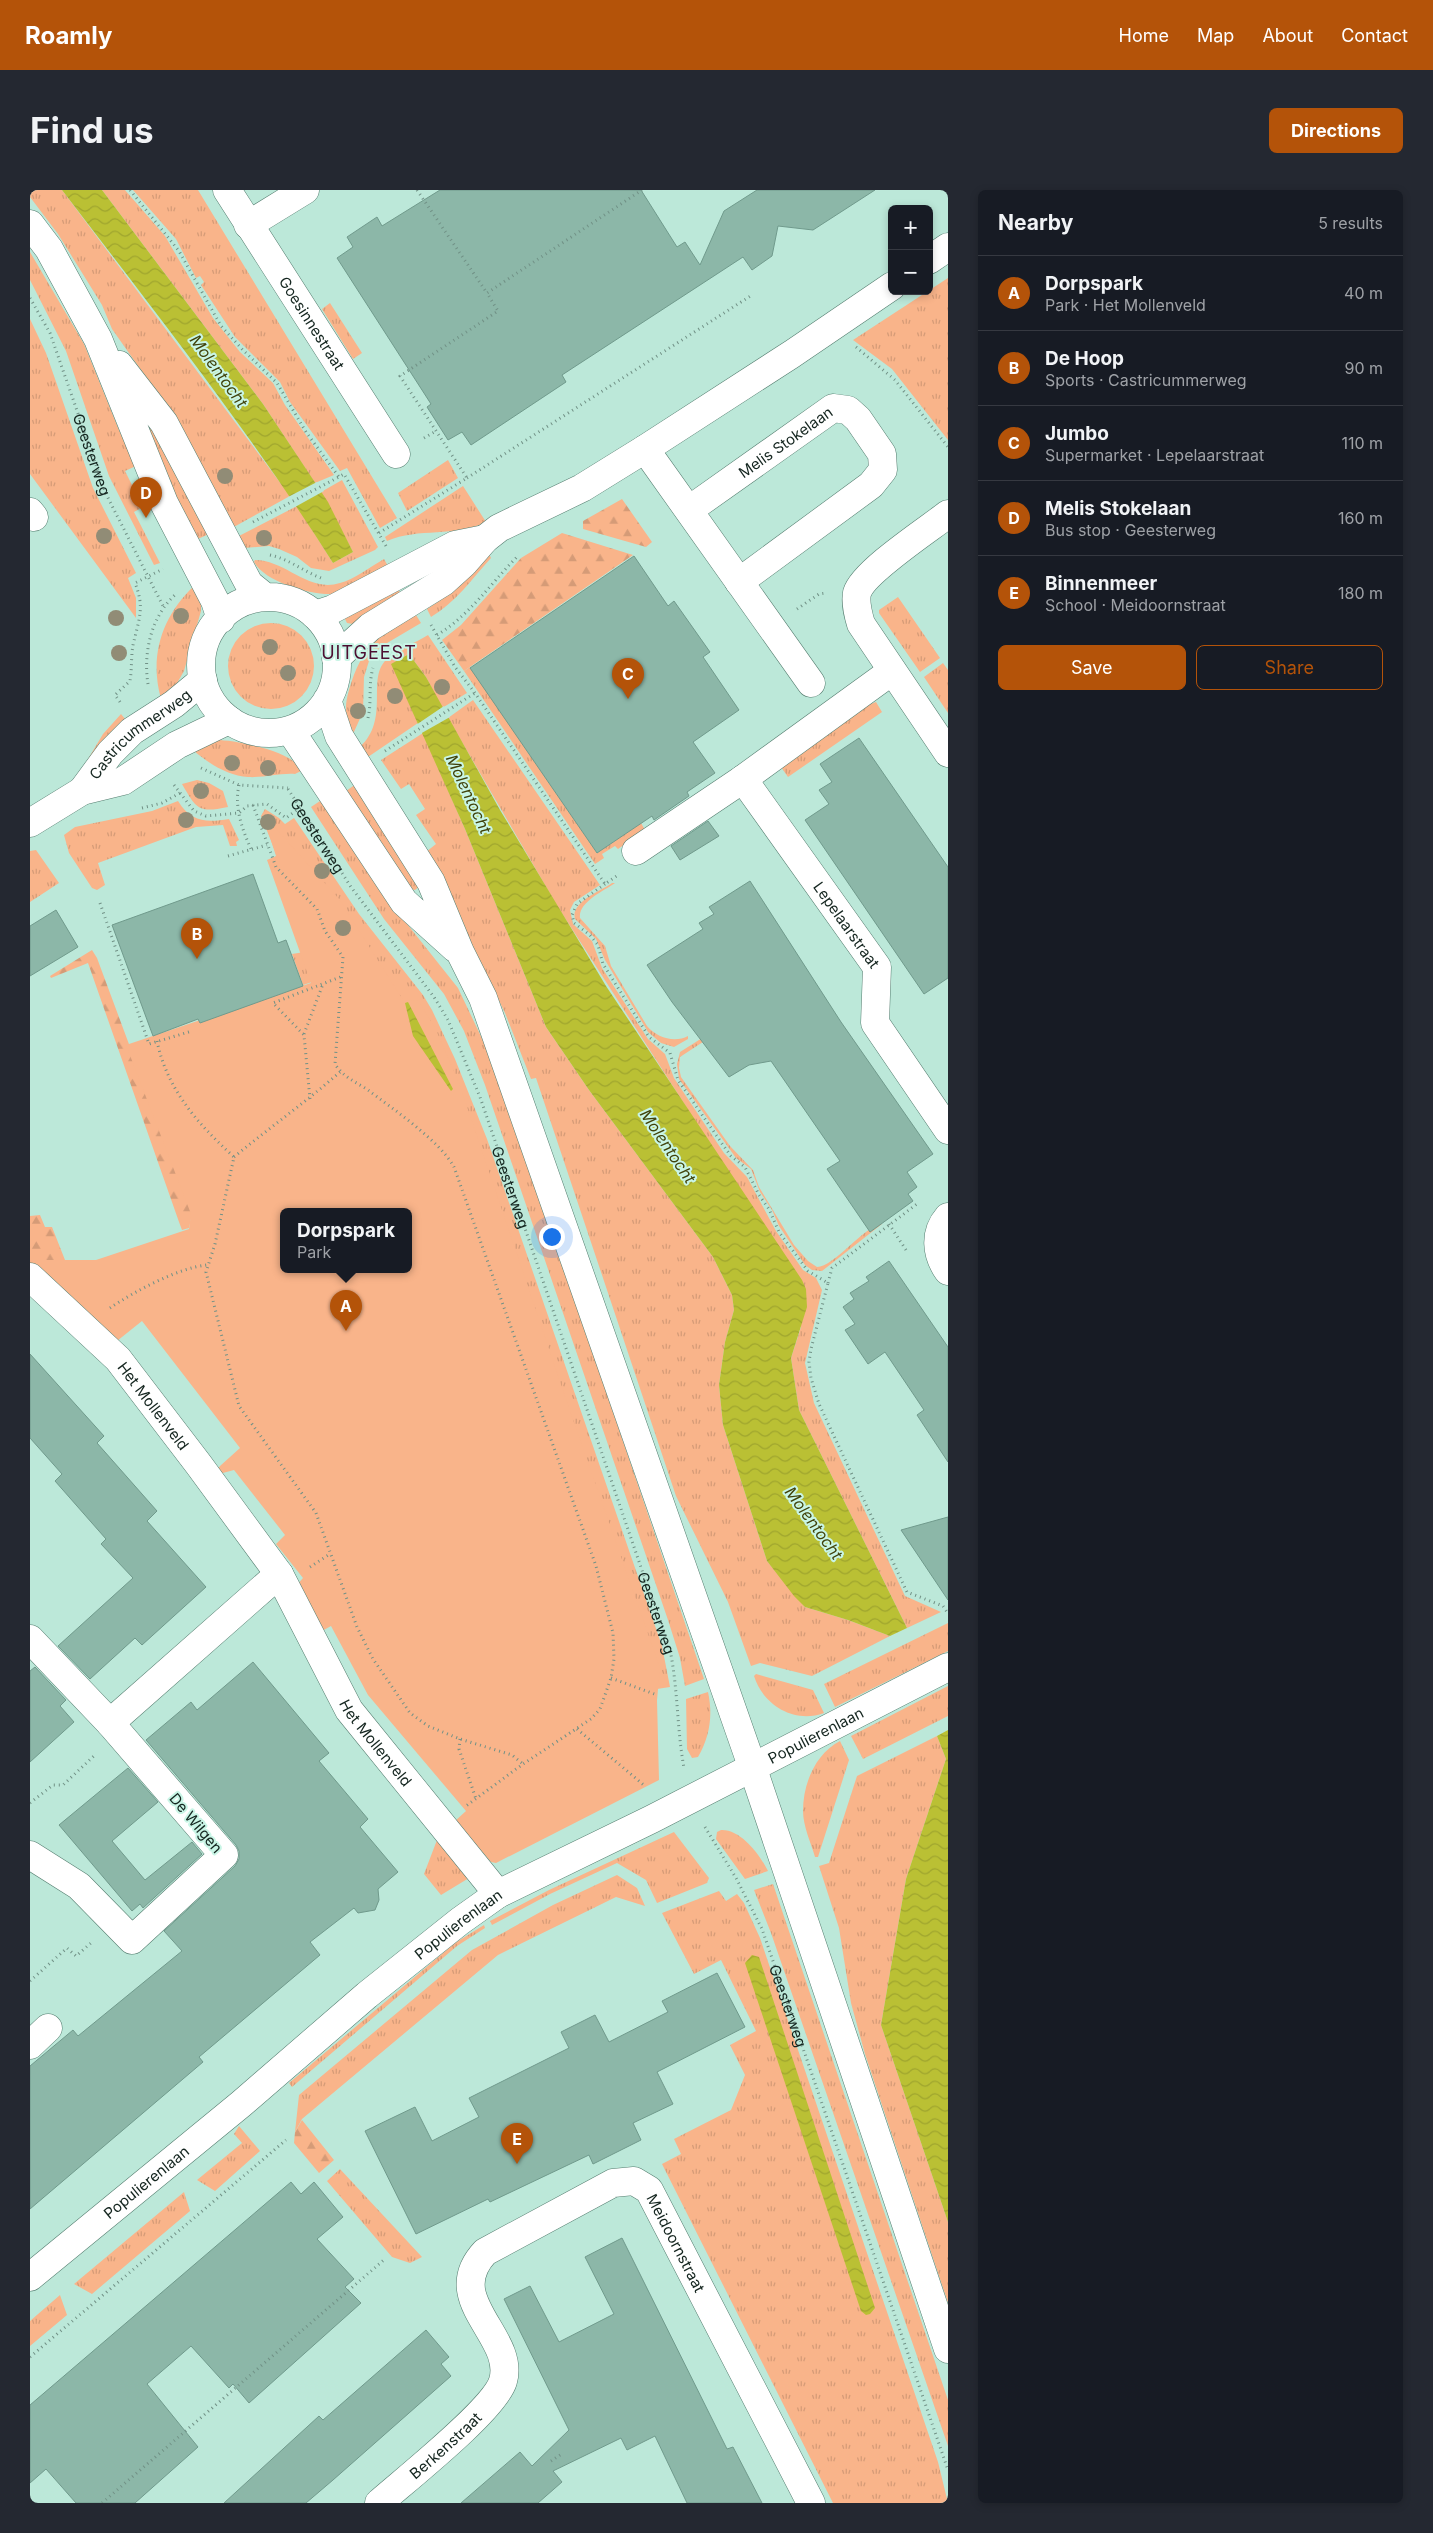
<!DOCTYPE html>
<meta charset="utf-8">
<style>
body{margin:0;font-family:Inter,sans-serif;background:#242831;color:#f1f3f6}
.controls{position:absolute;right:15px;top:15px;display:grid;overflow:hidden;border-radius:8px;box-shadow:0 2px 8px #0003}
.controls button{width:45px;height:45px;display:grid;place-items:center;padding:0;border:0;border-bottom:1px solid #363941;background:#171b24;color:#f1f3f6;font:25px sans-serif}
.you{position:absolute;left:521px;top:1046px;width:18px;height:18px;margin:-12px;border:4px solid #fff;border-radius:50%;background:#1a73e8;box-shadow:0 0 0 8px #1a73e833}
.badge{display:grid;place-items:center;width:32px;height:32px;border-radius:50%;background:#b45309;color:#fff;font-size:16px;font-weight:700}
.pin{position:absolute;translate:-50% -41px;filter:drop-shadow(0 1px 2px #0008)}
.pin::after{content:'';position:absolute;top:26px;width:18px;height:15px;background:inherit;clip-path:polygon(0 0,100% 0,50% 100%)}
.popup{position:absolute;left:250px;top:1018px;width:132px;height:65px;box-sizing:border-box;display:grid;place-content:center;border-radius:8px;background:#171b24;filter:drop-shadow(0 1px 4px #0005);font-size:16px;white-space:nowrap;color:#9ea1a6}
.popup b{font-size:19px;color:#f1f3f6}
.popup::after{content:'';position:absolute;left:50%;top:100%;margin-left:-10px;border:10px solid transparent;border-top-color:#171b24}
.list{margin:0;padding:0;list-style:none}
h2{display:flex;justify-content:space-between;align-items:center;height:65px;margin:0;padding:0 20px;font-size:21px}
h2 small{font-size:16px;font-weight:400;color:#9ea1a6}
.list li{display:grid;grid-template-columns:32px 1fr auto;gap:15px;align-items:center;box-sizing:border-box;height:75px;padding:0 20px;border-top:1px solid #363941}
.list b{display:block;font-size:19px;white-space:nowrap}
.list p{margin:0;font-size:16px;white-space:nowrap;color:#9ea1a6}
.list em{font-size:16px;font-style:normal;color:#9ea1a6}
.actions{display:flex;gap:10px;padding:15px 20px}
.actions a{flex:1;padding:11px 0;border:1px solid #b45309;border-radius:8px;text-align:center;font-size:18px;color:#b45309}
.actions .main{background:#b45309;color:#fff}
.map{position:relative;flex:none;width:918px;height:2313px;overflow:hidden;border-radius:8px}
header{display:flex;align-items:center;gap:30px;box-sizing:border-box;height:70px;padding:0 25px;background:#b45309;color:#fff}
header strong{font-size:24px}
nav{display:flex;gap:28px;margin-inline-start:auto;font-size:18px}
.intro{display:flex;align-items:center;justify-content:space-between;box-sizing:border-box;height:120px;padding:0 30px}
h1{margin:0;font-size:35px}
.button{padding:12px 22px;border-radius:8px;background:#b45309;color:#fff;font-size:18px;font-weight:700}
main{display:flex;gap:30px;padding:0 30px}
aside{flex:1;background:#171b24;border-radius:8px;box-shadow:0 2px 8px #0003}
.map>svg:first-child{display:block}
</style>
<header>
<strong>Roamly</strong>
<nav><a>Home</a><a>Map</a><a>About</a><a>Contact</a></nav>
</header>
<div class="intro"><h1>Find us</h1><a class="button">Directions</a></div>
<main>
<div class="map">
<svg width="918" height="2313" viewBox="0 0 918 2313">
<defs>
<pattern id="grass-tufts" width="24" height="20" patternUnits="userSpaceOnUse" patternTransform="scale(1.25)"><rect width="24" height="20" fill="#f9b48a"/><path d="M3 7l-1-3M5 7V3M7 7l1-3M15 17l-1-3M17 17v-4M19 17l1-3" fill="none" stroke="#d59b77"/></pattern>
<pattern id="forest-firs" width="22" height="20" patternUnits="userSpaceOnUse" patternTransform="scale(1.25)"><rect width="22" height="20" fill="#f9b48a"/><path d="M5 1l3.5 6h-7zM16 11l3.5 6h-7z" fill="#d59b77"/></pattern>
<pattern id="water-waves" width="16" height="10" patternUnits="userSpaceOnUse" patternTransform="scale(1.25)"><rect width="16" height="10" fill="#bac034"/><path d="M0 5q4-4 8 0t8 0" fill="none" stroke="#9fa52e"/></pattern>
</defs>
<rect width="100%" height="100%" fill="#bce8d9"/>
<!-- grass -->
<path fill="url(#grass-tufts)" d="M0 0H32L260 306 202 338 142 224 82 139 72 115 28 44 0 7Z
M72 0H95L135 46 183 128 210 162 243 193 255 215 304 285 285 293 233 214Z
M103 0H168L367 328 350 338 317 278 310 281 260 212 250 192 205 147 171 95 174 92 170 86 166 88 146 49Z
M0 62 54 154 89 240 106 276 95 281 113 317 104 322 130 373 124 375 79 286 36 161 0 90Z
M918 88V250L862 179 823 150Z
M300 113 332 163 323 169 292 119Z
M0 129 16 163 63 298 106 383 98 388 106 408V428L0 284Z
M121 238 179 344 168 349 113 244Z
M418 270 428 288 377 321 368 303Z
M312 290 348 357 345 360 299 381 281 378 267 367 249 359 239 356 214 358 207 347 267 316 303 373 323 362 291 302Z
M433 296 456 332C425 348 389 337 357 351L355 347Z
M459 364 461 368C442 389 425 413 401 427L397 419 412 409Z
M354 369 359 378 302 404C280 405 235 392 224 372L225 370C256 370 278 403 310 393 325 389 340 377 354 369Z
M366 395 372 406 323 434 317 433 314 427Z
M164 396 171 413V421L154 481 146 495 131 509C119 466 132 426 164 396Z
M868 407 910 468 890 482 849 423V420Z
M386 425 391 433 352 456 339 471 334 487 333 522 323 544C315 528 314 517 319 500 332 456 347 446 386 425Z
M198 476a43 43 0 1 1 86 0a43 43 0 1 1-86 0Z
M398 445 437 503 412 518 396 487 379 464 362 474 388 533 335 569 330 557C360 529 337 491 355 471 366 460 385 453 398 445Z
M913 473 918 480V523L894 487Z
M440 477 567 663 611 633 615 640 588 659 585 656 572 664 574 668 565 674 434 481Z
M443 510 570 695 544 712 540 720 543 734 562 751 572 778 618 849 635 864 644 888 694 963 717 987 746 1041 773 1080 786 1088 792 1100 775 1173 784 1213 875 1406 911 1422 877 1438 769 1220 761 1168 771 1137 655 915 526 714 418 528Z
M846 512 852 522 758 587 751 577 838 515Z
M91 524 99 534 49 584 73 544Z
M393 543 435 639 516 837 559 900 683 1067 702 1105 704 1120 695 1152 689 1195 693 1235 737 1371 775 1417 818 1430 860 1446 782 1486 730 1473 721 1476 698 1412 646 1306 506 888 501 889 475 823 396 662 406 654 386 625 395 619 379 594 371 599 351 570Z
M184 550C202 549 266 561 271 581L265 584C249 583 234 588 218 587 198 586 178 573 163 560Z
M167 590 179 593 193 601 198 617C169 623 167 620 152 594Z
M326 594 390 696 385 700 380 699 316 601Z
M293 609 366 720 428 798 466 878 674 1489 655 1496 650 1468 638 1430 455 895 434 841 414 804 354 729 281 617Z
M148 611C161 632 176 633 199 629L209 650 206 652 207 656H200L193 635 166 637 68 673 75 695 67 700 62 698 39 663 34 645 45 637 122 621Z
M235 619 249 628 255 634 264 628 329 724 393 805 402 820 425 869 457 949 632 1456 640 1497 627 1499 250 673 231 626Z
M6 660 29 693 0 712V661Z
M582 693H585C574 701 548 712 550 728L575 756 581 776 617 836C627 848 645 853 658 846V849L644 857 631 853 618 842 575 770 566 749 545 729C540 712 571 701 582 693Z
M292 759 303 785 273 795 262 764Z
M680 843 682 846 650 867 649 878 651 887 700 956 723 980 729 997 764 1055 778 1071 787 1077C804 1077 834 1036 852 1034L792 1081 782 1080 775 1075 749 1036 742 1020 730 1002 721 979 706 968 649 889 647 874 650 862Z
M918 1433V1461L805 1517 794 1494Z
M726 1484 783 1500 794 1523C764 1534 733 1515 724 1486Z
M918 1496V1526L833 1569 821 1546Z
M678 1502C683 1525 680 1546 668 1567L662 1568 657 1559 656 1509Z
M907 1546 916 1569 876 1689 851 1835 918 2032V2113L835 1864 821 1813 809 1738 789 1676 799 1673 827 1586Z
M810 1551 819 1570 788 1667H785C781 1653 773 1636 773 1621 773 1594 785 1564 810 1551Z
M691 1640C711 1639 730 1665 738 1681L715 1689 686 1649 687 1642Z
M644 1642 679 1688 677 1693 627 1713 616 1690 587 1673 520 1704 462 1735 460 1731 519 1700Z
M407 1650 439 1688 411 1705 394 1684Z
M587 1685 607 1698 615 1716 586 1707 468 1765 272 1929 265 1942 269 1905 442 1760 523 1715Z
M743 1694 918 2210V2256L741 1743 724 1700Z
M689 1701 696 1711 707 1704 714 1713 730 1748 908 2272 918 2313H803L632 1974 651 1964 644 1949 701 1920 715 1885 700 1855 726 1841 691 1770 664 1784 632 1723Z
M454 1735 455 1738 427 1756 262 1897 259 1893 425 1753Z
M209 1936 230 1961 185 2001 167 1990 212 1953 204 1944Z
M310 1979 392 2067 380 2073 362 2067 297 1991Z
M154 2002 160 2021 62 2104 44 2094Z
M30 2105 37 2125 0 2156V2131Z"/>
<!-- forest -->
<path fill="url(#forest-firs)" d="M592 309 622 352 616 357 553 339V331Z
M532 343 603 365 434 481 412 450 431 435 491 368Z
M62 760 67 768 162 1024 159 1038 152 1040 149 1032 58 773 21 788 20 786Z
M10 1025 15 1037H22L35 1070H0V1026Z
M272 1930 304 1970 289 1983 264 1953 265 1942Z"/>
<!-- green -->
<path fill="#f9b48a" fill-rule="evenodd" d="M232 623 309 709 373 810 389 811 406 840 429 893 542 1227 630 1478 627 1510 629 1590 466 1673 461 1672 425 1631 436 1621 338 1505 301 1436 292 1441 266 1396 273 1388 246 1354 255 1345 204 1280 189 1284 187 1280 190 1276 210 1258 112 1131 87 1151 0 1075V1070H66L159 1039 161 1024 96 855 281 793 237 670 246 666ZM254 1022H378V1080H254Z"/>
<!-- water -->
<path fill="url(#water-waves)" d="M32 0H72L233 214 298 312 323 362 303 373C221 243 125 122 32 0Z
M379 464 396 487 470 620 576 796 772 1090 776 1099 777 1117 761 1168 769 1220 877 1438 860 1446 818 1430 775 1417 764 1406 737 1371 693 1235 689 1195 695 1152 704 1120 702 1105 683 1067 559 900 516 837 435 639 361 474Z
M378 812 423 899 421 901 383 846 375 813Z
M918 1540V2032L851 1835 876 1689 916 1569 907 1546Z
M722 1765 729 1767 845 2118 840 2124 836 2125 831 2121 715 1773Z"/>
<!-- pier -->
<path fill="#bce8d9" d="M287 292 294 301 265 317 258 307Z
M414 516 420 527 390 544 386 535Z"/>
<!-- building -->
<path fill="#8cb7a8" stroke="#709a8c" d="M410 0H611L647 57 655 52 670 75 694 21 727 0H845L783 40 748 36 742 66 722 80 713 67 532 185 536 192 441 255 432 242 418 250 397 217 401 214 307 68 323 57 317 47 347 27 352 36Z
M604 366 638 416 644 411 680 462 673 467 709 520 663 552 685 583 657 602 659 606 624 630 622 626 567 663 440 478Z
M829 548 918 677V788L894 804 775 630 799 614 789 600 802 592 790 574Z
M678 631 689 646 650 670 641 656Z
M223 684 248 753 256 750 273 796 170 833 168 829 123 846 82 735Z
M720 691 811 832 903 964 877 982 887 997 878 1004 883 1011 840 1042 797 979 810 971 741 871 719 875 699 887 642 812 617 775 673 739 669 733 684 724 679 717Z
M26 720 48 757 0 786V736Z
M859 1071 918 1157V1272L887 1225 894 1220 855 1162 838 1174 815 1140 825 1134 813 1117 824 1109 820 1103 839 1091 836 1087Z
M0 1164 74 1246 67 1253 127 1321 117 1331 176 1397 112 1455 105 1448 60 1489 28 1456 103 1388 71 1354 76 1349 25 1291 32 1284 0 1248Z
M918 1327V1410L871 1340Z
M223 1472 299 1563 289 1571 338 1629 330 1637 368 1682 348 1699 349 1710 345 1720 328 1723 324 1718 280 1752 290 1765 169 1867 173 1872 0 2019V1876L43 1840 48 1846 152 1761 134 1741 205 1676 209 1669V1661L206 1655 116 1550 161 1512 167 1520Z
M5 1477 36 1510 30 1516 44 1532 0 1572V1481Z
M98 1578 128 1612 82 1651 115 1690 162 1652 172 1664 113 1718 110 1714 102 1721 29 1635Z
M687 1783 715 1837 627 1882 643 1914 603 1933 611 1950 563 1974 559 1965 460 2012 458 2009 386 2044 335 1941 385 1917 402 1951 449 1927 439 1908 539 1858 531 1842 565 1825 579 1852 638 1822 632 1811Z
M261 1992 271 2004 284 1992 313 2027 287 2049 324 2089 315 2097 331 2113 219 2213 203 2194 199 2198 161 2156 117 2194 168 2257 105 2313H46L16 2279 0 2293V2215Z
M592 2048 697 2259 703 2257 732 2313H657L625 2246 597 2260 591 2248 523 2281 532 2292 508 2313H431L490 2262 502 2276 539 2240 474 2109 500 2096 529 2152 584 2124 555 2067Z
M396 2140 419 2167 411 2174 421 2186 303 2290 276 2313H194L289 2226 293 2230Z"/>
<g fill="none" stroke-linecap="round" stroke-linejoin="round">
<!-- minor casing -->
<g stroke="#547d6f" stroke-width="29">
<g id="minor">
<path id="s4" d="M197 0 366 264"/>
<path d="M218 35 275 0"/>
<path d="M899 70 918 57"/>
<path d="M615 259 781 493"/>
<path id="s5" d="M659 320 803 218 818 220 828 229 852 264 853 280 841 295 709 392"/>
<path d="M0 322 4 327"/>
<path d="M918 324C899 339 833 382 827 403 825 413 828 424 831 434L918 563"/>
<path d="M285 425 303 419 425 355 455 349"/>
<path d="M306 468 340 437 413 392 434 373 455 349 469 338 552 298 615 259 762 164 862 96"/>
<path id="s6" d="M713 589 847 777 845 833 918 940"/>
<path id="s7" d="M52 601 80 563 102 541 144 514 173 490"/>
<path d="M0 633 52 601 93 591 147 555 199 530"/>
<path d="M606 661 713 589 862 481"/>
<path d="M918 1027C904 1043 906 1064 918 1081"/>
<path id="s8" d="M0 1087 88 1169 169 1275 249 1384 319 1520 468 1704"/>
<path d="M0 1449 80 1533 249 1384"/>
<path d="M0 1665 49 1696 102 1750 194 1665 80 1533"/>
<path d="M0 1855 18 1838"/>
<path id="s9" d="M0 2087 211 1914 337 1805 430 1731 468 1704 622 1629 918 1477"/>
<path id="s10" d="M349 2313C375 2290 465 2219 473 2191 486 2146 410 2110 455 2062L583 1993 604 1991 619 2000 781 2313"/>
</g>
</g>
<!-- major casing -->
<g stroke="#547d6f" stroke-width="29">
<path id="major" d="M0 34 19 59 68 149 134 313 185 411 191 429
M89 175 134 233 219 394 235 407
M171 475a68 68 0 1 1 136 0a68 68 0 1 1-136 0Z
M297 510 309 546 401 692 430 762 453 808 722 1576 918 2159
M260 540 374 712 425 758"/>
</g>
<!-- path -->
<g stroke="#719186" stroke-width="3" stroke-dasharray="1 4" stroke-linecap="butt">
<path d="M100 0 149 61 191 136 212 159 247 193 276 242 309 287 314 284 356 356"/>
<path d="M387 0 457 103"/>
<path id="s1" d="M0 108 20 143 76 304 133 416"/>
<path d="M826 157 865 190 918 257"/>
<path d="M394 248 406 241"/>
<path d="M437 288 722 105"/>
<path d="M223 332 309 287"/>
<path d="M349 343 437 288 370 186 468 121 457 103 612 0"/>
<path d="M240 365C259 369 273 381 291 388"/>
<path d="M767 419 789 404 796 403"/>
<path d="M401 435 425 477 445 503 575 694 588 685"/>
<path d="M407 445C440 425 460 394 487 367"/>
<path d="M118 494C113 463 121 426 146 404"/>
<path d="M90 512 85 505 100 491C102 479 101 466 103 455 109 429 115 418 105 393L133 379"/>
<path d="M338 528C342 511 338 495 343 478"/>
<path d="M355 561 445 503"/>
<path d="M171 578 209 595 258 598"/>
<path d="M144 595 164 621 176 626 209 623 217 616 237 614 256 628 271 617"/>
<path d="M209 595C204 617 212 639 221 659"/>
<path id="s2" d="M258 599 321 697 404 807 418 830 450 907 641 1465C648 1502 647 1540 654 1578"/>
<path d="M223 615 246 677 287 719 295 741 313 767 305 874C313 887 326 892 338 900 363 919 410 951 424 977L566 1376 583 1443 584 1469 581 1488 570 1519 561 1529 493 1574 436 1616"/>
<path d="M112 618 132 613 150 603"/>
<path d="M198 666 237 655"/>
<path d="M575 694 547 714 542 725 544 733 560 745 568 755 573 774 619 847 640 863 648 890 693 955 701 966 715 977 729 1005 739 1019 749 1042 778 1081 798 1093 781 1159 779 1172 781 1188 789 1214 877 1402 913 1416 917 1422"/>
<path d="M70 713 119 854 162 841"/>
<path d="M274 844 293 794"/>
<path d="M127 851C137 900 169 935 204 967L185 1054 176 1082 209 1216 286 1323 327 1437 343 1469 380 1523 398 1536 430 1549 482 1565 493 1574"/>
<path d="M280 909 274 845 243 813 313 786"/>
<path d="M204 967C239 938 276 912 310 882"/>
<path d="M859 1034 876 1060"/>
<path d="M798 1093 802 1078 887 1014"/>
<path d="M80 1118C105 1101 148 1078 177 1075"/>
<path d="M280 1377 300 1364"/>
<path d="M581 1488 627 1505"/>
<path d="M547 1539 615 1596"/>
<path d="M430 1549 429 1559 446 1609"/>
<path d="M0 1613 23 1595H33L66 1564"/>
<path id="s3" d="M675 1637 706 1688 732 1739 918 2280"/>
<path d="M0 1791 37 1758 46 1766 61 1753"/>
<path d="M0 2167 256 1950"/>
<path d="M521 2271 533 2263"/>
<path d="M72 2313 355 2069"/>
</g>
<!-- minor -->
<use href="#minor" stroke="#fff" stroke-width="28"/>
<!-- major -->
<use href="#major" stroke="#fff" stroke-width="28"/>
</g>
<!-- trees -->
<g fill="#918c76">
<circle cx="195" cy="286" r="8"/>
<circle cx="74" cy="346" r="8"/>
<circle cx="234" cy="348" r="8"/>
<circle cx="151" cy="426" r="8"/>
<circle cx="86" cy="428" r="8"/>
<circle cx="240" cy="457" r="8"/>
<circle cx="89" cy="463" r="8"/>
<circle cx="258" cy="483" r="8"/>
<circle cx="412" cy="497" r="8"/>
<circle cx="365" cy="506" r="8"/>
<circle cx="328" cy="521" r="8"/>
<circle cx="202" cy="573" r="8"/>
<circle cx="238" cy="578" r="8"/>
<circle cx="171" cy="601" r="8"/>
<circle cx="156" cy="630" r="8"/>
<circle cx="238" cy="632" r="8"/>
<circle cx="292" cy="681" r="8"/>
<circle cx="313" cy="738" r="8"/>
</g>
<g text-anchor="middle" dominant-baseline="central" stroke-width="4" stroke-linejoin="round" paint-order="stroke">
<!-- street labels -->
<g font-size="15" fill="#14251f" stroke="#c9f5e6">
<text stroke="none"><textPath href="#s4" startOffset="158">Goesinnestraat</textPath></text>
<text stroke="none"><textPath href="#s5" startOffset="118">Melis Stokelaan</textPath></text>
<text stroke="none"><textPath href="#s1" startOffset="169">Geesterweg</textPath></text>
<text stroke="none"><textPath href="#s7" startOffset="82">Castricummerweg</textPath></text>
<text stroke="none"><textPath href="#s2" startOffset="55">Geesterweg</textPath></text>
<text stroke="none"><textPath href="#s6" startOffset="179">Lepelaarstraat</textPath></text>
<text stroke="none"><textPath href="#s2" startOffset="460">Geesterweg</textPath></text>
<text stroke="none"><textPath href="#s8" startOffset="179">Het Mollenveld</textPath></text>
<text stroke="none"><textPath href="#s2" startOffset="910">Geesterweg</textPath></text>
<text stroke="none"><textPath href="#s9" startOffset="960">Populierenlaan</textPath></text>
<text stroke="none"><textPath href="#s8" startOffset="584">Het Mollenveld</textPath></text>
<text transform="translate(166 1633) rotate(50)">De Wilgen</text>
<text stroke="none"><textPath href="#s9" startOffset="555">Populierenlaan</textPath></text>
<text stroke="none"><textPath href="#s3" startOffset="198">Geesterweg</textPath></text>
<text stroke="none"><textPath href="#s9" startOffset="150">Populierenlaan</textPath></text>
<text stroke="none"><textPath href="#s10" startOffset="559">Meidoornstraat</textPath></text>
<text stroke="none"><textPath href="#s10" startOffset="88">Berkenstraat</textPath></text>
</g>
<!-- water labels -->
<g font-size="16" font-style="italic" fill="#40420a" stroke="#c9f5e6">
<text transform="translate(189 181) rotate(54)">Molentocht</text>
<text transform="translate(439 604) rotate(65)">Molentocht</text>
<text transform="translate(638 956) rotate(56)">Molentocht</text>
<text transform="translate(784 1333) rotate(54)">Molentocht</text>
</g>
<!-- quarter labels -->
<g font-size="18" letter-spacing="1" fill="#4d0e31" stroke="#c9f5e6">
<text x="339" y="462">UITGEEST</text>
</g>
</g>
</svg>
<div class="controls">
<button>+</button>
<button>−</button>
</div>
<div class="you"></div>
<div class="pin badge" style="left:316px;top:1141px">A</div>
<div class="popup"><b>Dorpspark</b>Park</div>
<div class="pin badge" style="left:167px;top:769px">B</div>
<div class="pin badge" style="left:598px;top:509px">C</div>
<div class="pin badge" style="left:116px;top:328px">D</div>
<div class="pin badge" style="left:487px;top:1974px">E</div>
</div>
<aside>
<h2>Nearby<small>5 results</small></h2>
<ul class="list">
<li><span class="badge">A</span><div><b>Dorpspark</b><p>Park · Het Mollenveld</p></div><em>40 m</em></li>
<li><span class="badge">B</span><div><b>De Hoop</b><p>Sports · Castricummerweg</p></div><em>90 m</em></li>
<li><span class="badge">C</span><div><b>Jumbo</b><p>Supermarket · Lepelaarstraat</p></div><em>110 m</em></li>
<li><span class="badge">D</span><div><b>Melis Stokelaan</b><p>Bus stop · Geesterweg</p></div><em>160 m</em></li>
<li><span class="badge">E</span><div><b>Binnenmeer</b><p>School · Meidoornstraat</p></div><em>180 m</em></li>
</ul>
<div class="actions"><a class="main">Save</a><a>Share</a></div>
</aside>
</main>
